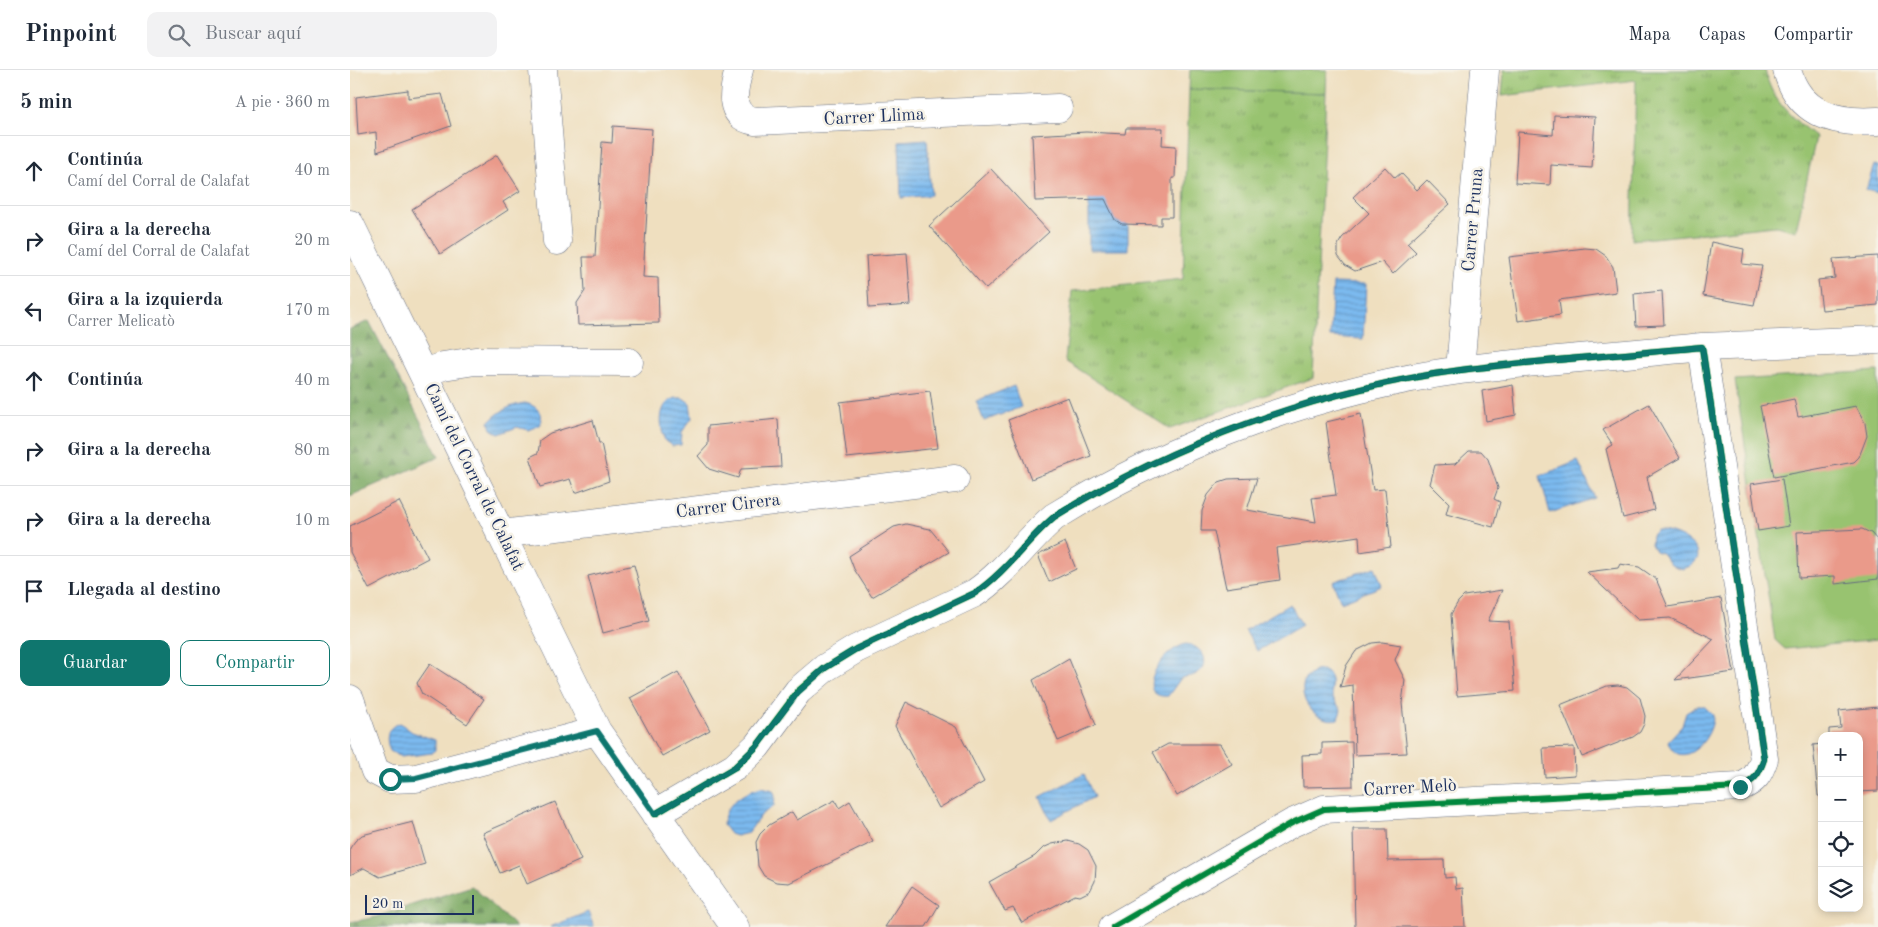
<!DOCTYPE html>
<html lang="es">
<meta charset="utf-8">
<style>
body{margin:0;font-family:"Old Standard TT",serif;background:#f2f2f3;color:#1f2937}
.controls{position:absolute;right:15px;bottom:15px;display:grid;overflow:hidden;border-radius:10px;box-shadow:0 2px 8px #0003}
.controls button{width:45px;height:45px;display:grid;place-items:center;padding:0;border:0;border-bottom:1px solid #e0e1e3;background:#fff;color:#1f2937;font:25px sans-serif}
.scale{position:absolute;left:15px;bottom:12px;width:109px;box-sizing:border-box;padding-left:5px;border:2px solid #1b2f5e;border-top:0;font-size:14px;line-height:18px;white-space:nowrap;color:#1b2f5e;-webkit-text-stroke:4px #f7f3e8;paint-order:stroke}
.stop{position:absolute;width:15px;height:15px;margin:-11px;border:4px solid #0f766e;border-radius:50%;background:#fff}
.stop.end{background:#0f766e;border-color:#fff;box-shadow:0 1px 5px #0008}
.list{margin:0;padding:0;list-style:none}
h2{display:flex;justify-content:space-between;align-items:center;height:65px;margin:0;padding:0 20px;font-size:21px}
h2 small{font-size:16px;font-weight:400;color:#747a83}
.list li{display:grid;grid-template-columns:32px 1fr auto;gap:15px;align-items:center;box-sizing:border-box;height:70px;padding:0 20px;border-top:1px solid #e0e1e3}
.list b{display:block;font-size:19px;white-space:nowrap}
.list p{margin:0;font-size:16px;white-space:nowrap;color:#747a83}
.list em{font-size:16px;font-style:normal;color:#747a83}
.actions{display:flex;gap:10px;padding:15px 20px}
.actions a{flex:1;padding:11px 0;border:1px solid #0f766e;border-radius:10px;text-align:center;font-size:18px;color:#0f766e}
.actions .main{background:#0f766e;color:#fff}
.icon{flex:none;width:28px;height:28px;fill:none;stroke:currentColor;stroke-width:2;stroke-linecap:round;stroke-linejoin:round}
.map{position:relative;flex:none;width:1528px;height:857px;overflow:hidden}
header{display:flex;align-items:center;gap:30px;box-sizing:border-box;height:70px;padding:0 25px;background:#fff;border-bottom:1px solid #e0e1e3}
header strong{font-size:24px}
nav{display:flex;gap:28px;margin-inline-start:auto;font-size:18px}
.search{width:350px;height:45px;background:#f2f2f3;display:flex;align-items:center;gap:12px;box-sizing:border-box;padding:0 18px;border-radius:10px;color:#747a83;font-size:19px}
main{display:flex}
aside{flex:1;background:#fff}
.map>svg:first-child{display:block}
</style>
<header>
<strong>Pinpoint</strong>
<div class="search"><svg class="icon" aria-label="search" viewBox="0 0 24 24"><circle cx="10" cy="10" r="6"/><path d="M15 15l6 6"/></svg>Buscar aquí</div>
<nav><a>Mapa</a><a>Capas</a><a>Compartir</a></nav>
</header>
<main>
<aside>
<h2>5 min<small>A pie · 360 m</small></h2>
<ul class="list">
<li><svg class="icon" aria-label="ahead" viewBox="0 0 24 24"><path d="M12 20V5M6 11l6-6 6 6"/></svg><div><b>Continúa</b><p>Camí del Corral de Calafat</p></div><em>40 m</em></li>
<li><svg class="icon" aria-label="right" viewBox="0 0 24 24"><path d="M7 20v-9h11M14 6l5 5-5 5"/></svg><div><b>Gira a la derecha</b><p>Camí del Corral de Calafat</p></div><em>20 m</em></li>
<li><svg class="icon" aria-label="left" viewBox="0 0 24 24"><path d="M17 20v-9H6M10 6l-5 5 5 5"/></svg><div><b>Gira a la izquierda</b><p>Carrer Melicatò</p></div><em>170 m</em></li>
<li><svg class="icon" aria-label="ahead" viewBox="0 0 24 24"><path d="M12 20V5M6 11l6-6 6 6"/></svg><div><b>Continúa</b></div><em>40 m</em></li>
<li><svg class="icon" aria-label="right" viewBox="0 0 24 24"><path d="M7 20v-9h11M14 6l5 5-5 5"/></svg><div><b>Gira a la derecha</b></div><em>80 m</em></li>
<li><svg class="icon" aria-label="right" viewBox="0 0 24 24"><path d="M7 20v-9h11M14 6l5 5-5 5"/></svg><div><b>Gira a la derecha</b></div><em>10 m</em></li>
<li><svg class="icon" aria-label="arrive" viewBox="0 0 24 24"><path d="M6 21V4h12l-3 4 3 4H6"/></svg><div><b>Llegada al destino</b></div></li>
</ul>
<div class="actions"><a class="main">Guardar</a><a>Compartir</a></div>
</aside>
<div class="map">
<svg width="1528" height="857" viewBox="0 0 1528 857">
<defs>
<pattern id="grass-tufts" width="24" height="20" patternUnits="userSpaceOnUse" patternTransform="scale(1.25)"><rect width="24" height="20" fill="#98c370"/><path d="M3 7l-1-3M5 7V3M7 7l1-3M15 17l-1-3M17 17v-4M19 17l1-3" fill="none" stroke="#7b9f5f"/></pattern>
<pattern id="forest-firs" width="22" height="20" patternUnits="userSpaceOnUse" patternTransform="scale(1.25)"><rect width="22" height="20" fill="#7aa962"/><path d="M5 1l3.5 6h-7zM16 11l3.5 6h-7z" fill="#638a54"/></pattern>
<pattern id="water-rules" width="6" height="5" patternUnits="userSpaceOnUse" patternTransform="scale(1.25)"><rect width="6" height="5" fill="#7cbaef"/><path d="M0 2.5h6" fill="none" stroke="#6598c5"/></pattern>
</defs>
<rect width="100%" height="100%" fill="#f7f3e8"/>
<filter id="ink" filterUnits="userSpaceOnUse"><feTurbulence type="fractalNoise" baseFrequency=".02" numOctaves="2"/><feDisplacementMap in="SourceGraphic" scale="10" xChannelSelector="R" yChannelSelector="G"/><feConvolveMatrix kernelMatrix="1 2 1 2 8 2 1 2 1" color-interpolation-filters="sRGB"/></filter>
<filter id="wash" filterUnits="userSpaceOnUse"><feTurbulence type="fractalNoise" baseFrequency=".0096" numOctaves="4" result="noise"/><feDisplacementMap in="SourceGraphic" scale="20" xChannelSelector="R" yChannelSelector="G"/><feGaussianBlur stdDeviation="1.12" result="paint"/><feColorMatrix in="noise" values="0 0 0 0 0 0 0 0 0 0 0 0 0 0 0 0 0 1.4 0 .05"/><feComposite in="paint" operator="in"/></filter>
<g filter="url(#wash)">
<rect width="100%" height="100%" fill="#efdfbf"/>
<!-- grass -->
<path fill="url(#grass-tufts)" stroke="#5a7967" d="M1154 0H1415C1421 31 1442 48 1466 67L1446 161 1426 156 1282 170 1286 10 1152 26Z
M839 19 976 23 963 308 820 359 715 291 722 221 833 209Z"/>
<!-- forest -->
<path fill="url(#forest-firs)" stroke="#4a6c60" d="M19 251 89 387 0 426V259Z
M122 816 166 857H0V852L22 848Z"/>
<!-- garden -->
<path fill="#98c370" stroke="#5a7967" d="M840 0H977L976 23 839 19Z
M1528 301V570L1435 579 1425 570 1385 310Z"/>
<!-- water -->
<path fill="url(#water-rules)" stroke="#4c74a6" d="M577 69 581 125 551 128 549 71Z
M1524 95 1528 96V123L1516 120Z
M739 115H766L762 144 766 151 778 155V180H739Z
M983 213 1016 214 1013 269 980 267Z
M664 316 671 337 634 351 626 331Z
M325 328H333L340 333 342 348 332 362 331 375 322 376 315 371C310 357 307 334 325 328Z
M175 333C187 336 193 342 190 355L178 360 167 357 149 364 141 359 139 352C149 341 161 335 175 333Z
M1228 391 1245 428 1200 443 1190 406Z
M1306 461C1329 459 1370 486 1333 499L1321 495 1312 483 1305 481 1301 474 1302 465Z
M1025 497 1032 516 991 532 983 512Z
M940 534 952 555 907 581 895 560Z
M836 574C853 576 863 595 846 604 842 607 836 606 831 608L818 626C784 629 808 581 836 574Z
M972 600C985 606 980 614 982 625 983 631 989 635 991 640L988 649C967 654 946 630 955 609L965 601Z
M1347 636H1354L1363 645C1364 670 1329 704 1318 671L1332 656 1336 643Z
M50 653 62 662 85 670V680L82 683 51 687 40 681C35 668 36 657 50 653Z
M734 704 744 727 701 750 690 727Z
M411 718 423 721 425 726 424 736 412 744 398 763 386 766 380 764 373 755C374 735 392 722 411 718Z
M238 842 244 857H200Z"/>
<g id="blocks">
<!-- building -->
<path fill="#ea9a8a" d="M58 20V28L92 24 101 56 27 82 26 62 8 65 6 27Z
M1204 45 1245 47 1242 98 1201 95 1200 115 1165 113 1168 62 1203 65Z
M263 56 302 59 293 207 308 208 309 253 228 255 227 233 235 221 233 187H245L252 72 262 73Z
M776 58H813L812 75 826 76 825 108H822V147H811V155L772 154 765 150 755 129 685 131 682 65 736 62 775 64Z
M147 85 170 121 153 132 158 140 90 184 62 139Z
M1035 97 1045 108 1051 103 1067 120 1077 110 1100 134 1057 173 1066 182 1043 204 1032 192 1005 201 995 195 988 186V175L992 168 1019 143 1003 127Z
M641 99 699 162 636 219 579 156Z
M1361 172 1394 179 1392 194 1412 196 1404 235 1353 226Z
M1235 178 1246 179 1256 186 1263 197 1266 222 1209 230 1211 245 1168 251 1159 187Z
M557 183 561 235 519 238 516 186Z
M1528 186V235L1472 240 1468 210 1485 208 1483 189Z
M1312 221 1314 255 1286 256 1284 224Z
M1163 315 1166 345 1136 351 1132 321Z
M580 321 588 378 497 388 490 332Z
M718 327 741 386 681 409 658 350Z
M1444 329 1448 347 1506 336 1515 353 1517 366 1509 387 1504 392 1424 407 1410 336Z
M1299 334 1330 388 1297 407 1304 440 1273 448 1256 379 1263 375 1253 360Z
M1011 344 1023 420 1035 419 1041 477 1010 482 1009 466 926 478 930 510 876 518 864 461H851L852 441 858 425 869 412 878 409 907 408 897 440 966 452 962 428 986 425 976 352Z
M428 349 431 397 391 399 388 408 359 399 348 386 358 375V356Z
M243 350 249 373H251L259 411 225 423 220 409 190 417 180 387 188 383 190 370 200 363Z
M1119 381H1131L1138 389 1148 418 1144 429 1150 432 1143 457 1096 444 1099 433 1080 414 1085 395 1105 394Z
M1432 409 1439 456 1408 461 1401 414Z
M49 431 78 488 19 519 0 482V456Z
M556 454 580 459 599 482 522 527 504 499 499 486 544 457Z
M1512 459 1521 463 1528 471V509L1485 514V506L1449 508 1447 462Z
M715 472 726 499 699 512 688 485Z
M1270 494 1289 497 1306 509 1318 537 1371 528 1384 602 1325 610 1364 569 1320 548 1288 550 1237 502 1268 498Z
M284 495 299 551 253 563 238 506Z
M1152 520 1138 551 1159 552 1165 621 1107 626 1101 544 1108 532 1114 526Z
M1032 572 1051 575 1045 590 1055 610 1052 633 1057 683 1005 685 1003 615 990 617 996 596 1006 581 1022 573Z
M719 589 746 655 708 671 683 610Z
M80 594 134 629 117 654 72 624 67 613Z
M328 602 360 660 312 686 280 628Z
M1268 615 1277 617 1290 628 1295 646 1294 654 1290 662 1283 667 1232 687 1210 635 1257 616Z
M556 632 606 657 634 712 589 738 545 656Z
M1528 637V721L1509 722V666H1479V659L1491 658 1489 641Z
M1002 672 1003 716 953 717 952 685 972 684V673Z
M818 674H870L882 694 827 726 803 682Z
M1472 674V726H1468L1463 675Z
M1224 677 1225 705 1195 707 1193 678Z
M485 730 489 738 500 731 523 772 439 813 426 812 414 806 408 796 406 772 410 764 419 755 442 742 447 750Z
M205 732 231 790 177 814 169 795 150 803 133 763Z
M63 752 75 794 30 807 14 798 0 805V778L5 771 12 765Z
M1003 759H1037L1038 791 1094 790 1095 808 1105 807 1106 819 1113 818 1115 857H1005Z
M718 771 729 774 738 780 746 796 745 811 740 821 730 826 725 825 672 853 663 838 655 841 639 812 685 786 693 778 702 774Z
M562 816 589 835 576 857H535Z"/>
</g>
</g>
<g filter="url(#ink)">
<use href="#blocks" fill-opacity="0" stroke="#656d80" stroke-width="1"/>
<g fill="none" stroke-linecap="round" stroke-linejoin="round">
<!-- minor casing -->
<g stroke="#656d80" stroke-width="29">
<path id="minor" d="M193 0 207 171
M389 0C383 21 377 46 405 51L708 38
M1437 0C1449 45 1487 54 1528 51
M0 154 247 661 385 857
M1352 277 1528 270
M1110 300 1135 0
M74 303 93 296 125 291 279 292
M150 464 605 409
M0 629 25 701 40 709 66 708 247 661
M305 744 385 697 407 676 448 621 475 598 506 579 625 523C656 502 676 471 704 447 823 373 971 319 1111 300 1191 290 1272 285 1352 277L1414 689C1409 704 1405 711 1390 717L974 739 942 753 763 857"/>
</g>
<!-- minor -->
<use href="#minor" stroke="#fff" stroke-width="28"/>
<!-- cycleway casing -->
<g stroke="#f7f3e8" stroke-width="9">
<path id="cycleway" d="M305 744 385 697 407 676 448 621 475 598 506 579 625 523C656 502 676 471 704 447 823 373 971 319 1111 300 1191 290 1272 285 1352 277L1414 689C1409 704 1405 711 1390 717L974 739 942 753 763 857"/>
</g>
<!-- cycleway -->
<use href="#cycleway" stroke="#00873e" stroke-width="6"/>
</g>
</g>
<g fill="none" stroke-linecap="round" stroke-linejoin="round" filter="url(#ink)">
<!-- route -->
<path stroke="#0f766e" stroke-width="6" d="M40 709 66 708 247 661 305 744 385 697 407 676 448 622 475 598 506 579 625 523C656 502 676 471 704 447 825 372 970 319 1111 300 1191 290 1272 285 1352 277L1414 689C1409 704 1405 711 1390 717"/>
</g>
<g text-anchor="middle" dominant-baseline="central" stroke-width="5" stroke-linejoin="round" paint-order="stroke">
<!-- street labels -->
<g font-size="18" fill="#1b2f5e" stroke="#f7f3e8">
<text transform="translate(524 47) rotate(-3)">Carrer Llima</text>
<text transform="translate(1123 150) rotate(-85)">Carrer Pruna</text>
<text transform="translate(124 407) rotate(64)">Camí del Corral de Calafat</text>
<text transform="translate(378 436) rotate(-7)">Carrer Cirera</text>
<text transform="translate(1060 718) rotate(-3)">Carrer Melò</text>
</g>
</g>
</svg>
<div class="controls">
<button>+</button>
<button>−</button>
<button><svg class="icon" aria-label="locate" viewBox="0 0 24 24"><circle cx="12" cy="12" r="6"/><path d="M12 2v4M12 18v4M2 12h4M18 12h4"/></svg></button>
<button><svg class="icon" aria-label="layers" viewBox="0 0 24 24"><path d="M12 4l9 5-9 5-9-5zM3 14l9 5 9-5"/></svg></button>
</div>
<div class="scale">20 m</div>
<div class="stop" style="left:40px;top:709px"></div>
<div class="stop end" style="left:1390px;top:717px"></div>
</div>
</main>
